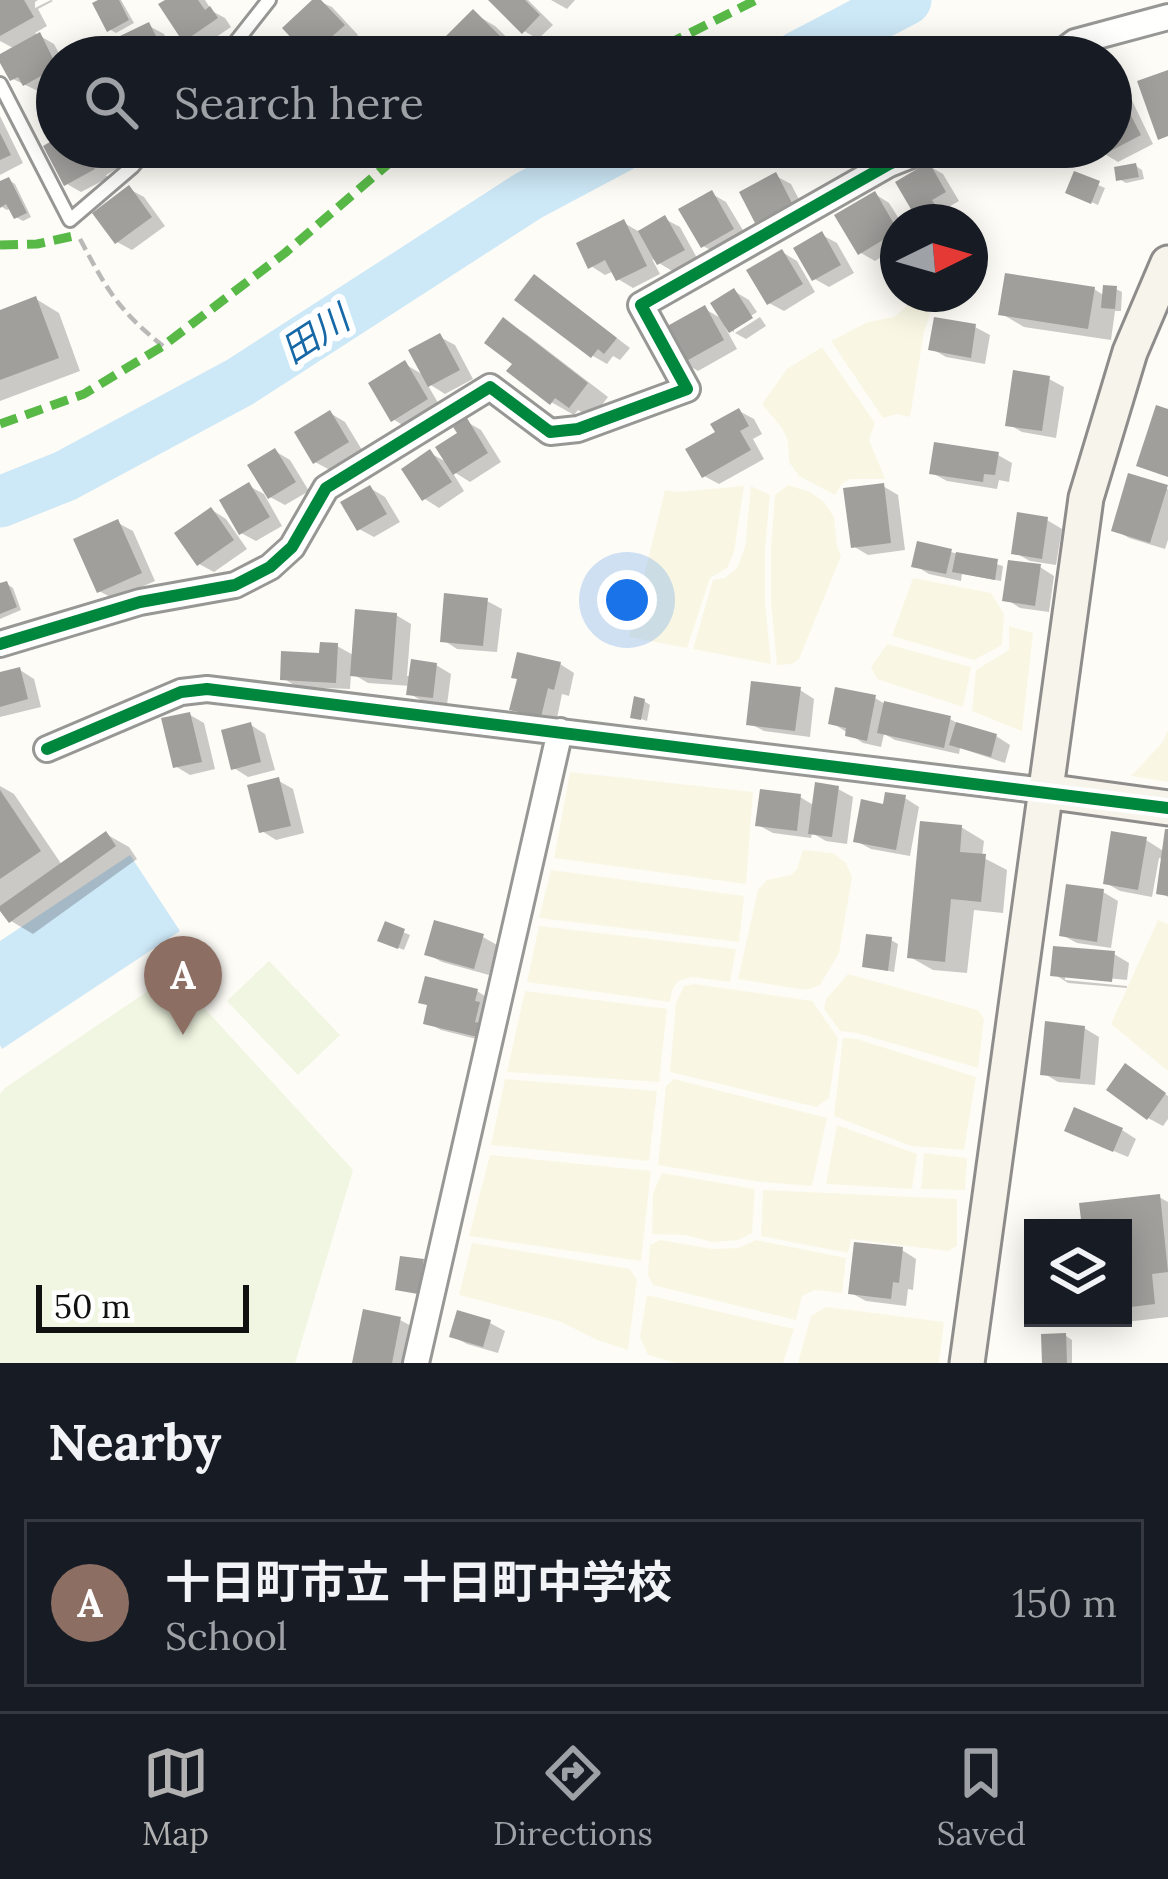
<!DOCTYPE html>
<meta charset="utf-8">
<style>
body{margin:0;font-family:Lora,"Noto Sans JP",serif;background:#242831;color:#f1f3f6}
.controls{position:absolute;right:36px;bottom:36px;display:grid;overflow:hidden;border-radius:0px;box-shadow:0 6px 30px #0003}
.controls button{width:108px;height:108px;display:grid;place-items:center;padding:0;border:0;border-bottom:3px solid #363941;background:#171b24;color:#f1f3f6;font:60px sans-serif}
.compass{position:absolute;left:880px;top:204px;width:108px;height:108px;border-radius:50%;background:#171b24;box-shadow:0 6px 30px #0003;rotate:85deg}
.scale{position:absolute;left:36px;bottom:30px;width:213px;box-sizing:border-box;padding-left:12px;border:6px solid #111;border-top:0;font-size:33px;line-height:42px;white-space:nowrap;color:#111;-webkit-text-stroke:9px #fff;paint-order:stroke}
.you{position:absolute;left:627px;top:600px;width:42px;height:42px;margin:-30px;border:9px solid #fff;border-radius:50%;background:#1a73e8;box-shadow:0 0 0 18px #1a73e833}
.badge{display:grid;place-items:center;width:78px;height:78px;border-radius:50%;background:#b2b2b3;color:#fff;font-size:39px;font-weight:700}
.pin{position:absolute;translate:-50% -99px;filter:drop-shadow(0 3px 6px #0008)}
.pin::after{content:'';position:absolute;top:63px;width:42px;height:36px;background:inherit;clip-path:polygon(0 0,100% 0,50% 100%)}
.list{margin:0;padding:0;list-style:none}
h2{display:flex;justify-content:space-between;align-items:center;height:156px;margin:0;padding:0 48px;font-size:51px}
h2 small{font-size:39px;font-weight:400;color:#9ea1a6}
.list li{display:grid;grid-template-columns:78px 1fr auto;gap:36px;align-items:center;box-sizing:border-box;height:168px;margin:0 24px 24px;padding:0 24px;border:3px solid #363941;border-radius:0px}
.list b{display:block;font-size:45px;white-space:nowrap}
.list p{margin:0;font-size:39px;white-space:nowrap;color:#9ea1a6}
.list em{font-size:39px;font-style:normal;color:#9ea1a6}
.icon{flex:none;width:66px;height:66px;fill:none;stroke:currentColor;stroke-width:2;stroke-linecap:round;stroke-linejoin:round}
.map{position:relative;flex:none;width:1168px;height:1363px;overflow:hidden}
.search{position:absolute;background:#171b24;box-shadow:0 6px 30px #0003;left:36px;right:36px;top:36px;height:132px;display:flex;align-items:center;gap:30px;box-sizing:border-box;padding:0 42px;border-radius:66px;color:#9ea1a6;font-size:45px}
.sheet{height:348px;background:#171b24}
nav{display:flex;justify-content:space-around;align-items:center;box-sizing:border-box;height:168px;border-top:3px solid #363941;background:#171b24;font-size:33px;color:#9ea1a6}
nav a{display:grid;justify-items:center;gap:6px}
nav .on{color:#b2b2b3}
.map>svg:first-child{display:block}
</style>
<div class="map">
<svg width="1168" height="1363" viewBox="0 0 1168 1363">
<rect width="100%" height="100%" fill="#fdfcf7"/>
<!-- farmland -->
<path fill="#f9f7e4" d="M913 294H937L924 332 910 417 897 414 883 418 831 341 868 322 894 317 906 307Z
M822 347 875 423 869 440 885 479H850L842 484 835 495 799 476 789 462 788 441 782 428 762 404 787 369Z
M788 485 810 492 824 502 834 517 837 546 841 556 799 659 792 664 777 665 771 603V547L775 495Z
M744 486 734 552 727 568 710 578 687 648 629 637 665 490 677 492Z
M751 486 770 495 765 549V603L771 664 693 649 713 580 725 578 737 568 745 547Z
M913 578 991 593 1004 614 1002 645 974 660 892 636Z
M1009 626 1033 633 1022 731 972 711 976 670 1009 650Z
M887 644 971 667 963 707 877 679 871 667Z
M1168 730V782L1131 776 1162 743Z
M570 772 753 792 746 884 554 858Z
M803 850 833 853 846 863 852 877 839 953 820 985 806 990 738 979 758 890 767 880 791 875 797 869Z
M551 870 744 896 739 942 539 918Z
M1158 920 1168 924V1071L1111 1024Z
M539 926 736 949 730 982 692 977 678 981 672 990 670 1002 527 982Z
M848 974 978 1010 984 1019 978 1068 857 1033 840 1031 824 1009 826 999Z
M694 984 812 1001 838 1038 829 1098 816 1107 670 1072 676 1003 684 986Z
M525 991 667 1009 659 1082 507 1072Z
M843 1038 857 1039 976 1077 964 1150 911 1146 834 1116Z
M505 1079 657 1091 649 1161 491 1145Z
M674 1079 827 1118 812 1186 761 1182 658 1165 666 1086Z
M837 1125 917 1154 912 1189 826 1184Z
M924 1153 967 1158 965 1190 921 1189Z
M490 1155 651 1171 641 1261 469 1236Z
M662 1173 755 1189 752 1233 738 1240 712 1242 685 1235 652 1234 653 1193Z
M763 1190 957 1199V1246L948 1251 851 1239 848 1253 761 1236Z
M660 1240 712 1249 738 1248 756 1240 846 1258 842 1293 815 1290 802 1296 796 1320 653 1285 648 1275 650 1245Z
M472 1243 630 1269 637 1280 628 1350 597 1340 559 1321 459 1295Z
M647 1295 794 1329 783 1363H676L648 1355 640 1337Z
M826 1307 944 1322 939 1363H798L811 1316Z"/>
<!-- pitch -->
<path fill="#f0f6e1" d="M269 961 340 1035 298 1075 227 1001Z
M173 974 353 1170 295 1363H0V1094L5 1088Z"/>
<!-- water -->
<path fill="#cde8f7" d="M130 855 180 931 2 1049 0 1045V941Z"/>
<!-- shadow -->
<path fill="#0003" d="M0 0H38L35 2V8L51 0 53 1 38 9 47 26 35 33 54 44 61 57H57V83L40 92 13 79 15 49 0 41Z
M104 0H121L134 23 116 33 109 29Z
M170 0H205L212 11 225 18 231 27 200 48 185 40Z
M316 0 332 7 358 35 335 57H314L286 29Z
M493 0H528L553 25 538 39 524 31Z
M551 0H575L567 9Z
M473 13 495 26 527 57H430Z
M149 26 164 34 175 57H133Z
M1111 79 1125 86 1153 144 1118 162 1103 153 1100 147H1111Z
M0 116 23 163 0 175Z
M57 142V147H107L118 168 106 175 108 178 81 192 67 184 47 147Z
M849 147H882L864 157Z
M929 166 943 174 959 201 945 209 948 213 933 222 917 214Z
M1136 166 1142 170 1144 179 1126 183 1119 179Z
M1075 175 1105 188 1098 205 1075 195Z
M776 176 791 184 805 211 772 229 757 220Z
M9 180 15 184 31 217 23 221 16 217 11 208 7 210 0 206V184Z
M129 189 144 197 165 226 132 250 117 242Z
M712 194 726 202 747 237 718 254 703 246Z
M875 194 889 203 901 222H898V247L875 261 861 253Z
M665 219 680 227 697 258 674 272 652 259 660 274 633 288 618 279 614 271 605 275 591 266 624 223 638 231Z
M822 235 837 243 854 273 829 287 813 278Z
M782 252 797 261 815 292 784 311 769 303Z
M549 286 630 348 620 360 613 356 607 364 593 356Z
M1094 289 1105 296 1116 289 1122 292 1121 311H1115L1111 340 1024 327 1002 314Z
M734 291 749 300 757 312 734 327V332L725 327 737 349 698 371 683 362 705 309 724 320Z
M36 299 59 313 80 371 0 401V313Z
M760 317 766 326 746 339 735 333Z
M504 321 526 334 608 397 592 418 578 410 574 415 551 402 516 363Z
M975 327 990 335 985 364 946 357 932 349Z
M440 337 455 345 473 379 445 394 426 382 441 408 407 428 393 419 405 364 425 376Z
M1049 379 1064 387 1056 438 1022 432 1008 424Z
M739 411 754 419 762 434 753 439 764 459 719 484 704 476 719 433Z
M330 413 345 422 362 450 330 470 315 462Z
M467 422 481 430 501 462 470 482 451 470 464 491 439 508 425 499 430 453 450 464Z
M275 451 290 460 309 491 285 505 270 497Z
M998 455 1012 463 1009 482 999 480 997 489 947 481 932 473Z
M1130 477 1168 489V540L1165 549 1129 538 1114 529Z
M249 486 264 494 282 526 256 541 241 533Z
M883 486 898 495 905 550 868 555 853 546Z
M370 488 385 497 400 522 374 537 359 529Z
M212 510 226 519 247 549 214 572 199 564Z
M1047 520 1062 529 1056 565 1030 561 1014 552Z
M118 523 133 531 155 581 114 599 99 591Z
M951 552 1003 566 1001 581 962 574 961 581 929 574 914 565Z
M1040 567 1054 576 1049 612 1020 608 1006 599Z
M7 584 13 588 21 610 0 619V587Z
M487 601 502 609 497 652 457 649 443 640Z
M396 615 411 624 407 676H412L436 665 451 674 447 705 424 702 410 694 411 686 368 683 351 673 350 689 297 687 283 678 337 646 355 656Z
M560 664 574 673 569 696 562 694 556 723 527 717 513 709Z
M20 670 34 679 41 707 0 717V675Z
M800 690 814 699 810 737 764 731 749 723Z
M875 698 885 704 950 719 966 728 996 736 1010 745 1005 763 960 748 959 754 895 740 884 734 881 747 863 743 831 722Z
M644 701 650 705 647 721 633 716Z
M190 715 204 723 215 769 190 775 175 766Z
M251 725 265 734 275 770 248 777 234 768Z
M279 781 293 789 304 833 276 840 262 831Z
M0 786 14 794 62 865 106 834 129 847 137 859 33 934 11 921 0 906Z
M838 789 853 797 847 844 826 841 812 833 811 838 773 833 758 825 800 797 815 806Z
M905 798 919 807 910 856 871 849 856 841 885 807Z
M961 827 984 841 982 857 1007 870 1003 913 974 910 967 973 933 970 910 957Z
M1168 836V897L1160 892 1164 859 1159 858 1152 897 1120 891 1106 883 1146 840 1165 852Z
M1103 892 1118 901 1111 948 1077 943 1062 935Z
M386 925 410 935 404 950 387 943Z
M483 937 497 945 489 975 442 962 427 954Z
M891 940 898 944 894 972 865 966Z
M1114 954 1129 963 1127 980 1065 974V980L1127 986V988L1068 983 1054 974Z
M477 991 491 1000 496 1044 441 1030 426 1022Z
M1084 1028 1099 1037 1095 1085 1058 1082 1043 1073Z
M1141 1076 1168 1096V1119L1163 1126 1148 1118Z
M1122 1130 1136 1139 1128 1157 1083 1138Z
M1159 1197 1168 1202V1317L1117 1323 1108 1318H1123V1228H1085L1082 1206Z
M902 1250 916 1259 913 1290 908 1289 906 1306 866 1301 851 1293Z
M423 1262 429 1266 424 1295 398 1288Z
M365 1313 400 1320 415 1328 408 1363H355Z
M490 1323 505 1331 498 1353 467 1344 452 1336Z
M1066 1336 1072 1340V1363H1045L1044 1337Z"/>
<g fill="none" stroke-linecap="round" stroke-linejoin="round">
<!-- river -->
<path stroke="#cde8f7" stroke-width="51" d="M797 57 906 0
M0 502 65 476 240 382 528 196 620 147"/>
</g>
<!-- building -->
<path fill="#a19f9c" d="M0 0H24L34 17 0 36Z
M98 0H119L129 20 107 32 92 3Z
M165 0H198L205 10 210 6 218 18 183 42 158 4Z
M312 0H321L345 25 309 57 282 28Z
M488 0H525L540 15 522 34Z
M473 9 508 44 495 57H425Z
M149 22 166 57H130L120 36Z
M40 32 57 67 23 86 18 77 10 81 0 63V54Z
M1168 70V136L1158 140 1137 81Z
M1111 77 1141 135 1101 156 1096 147H1111Z
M0 133 11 155 0 160Z
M57 138V147H99L106 160 93 167 95 169 64 186 43 146Z
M929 162 946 192 932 200 935 205 915 216 895 182Z
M1136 163 1139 177 1116 181 1114 167Z
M1074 171 1100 181 1091 204 1065 193Z
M776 172 792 203 755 223 739 192Z
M9 177 27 213 14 219 6 204 0 208V181Z
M129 185 152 217 115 244 92 213Z
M712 190 734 229 701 248 678 209Z
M875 191 898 231 858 255 834 215Z
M665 215 685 250 657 265 638 231Z
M624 219 647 266 616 281 605 260 588 269 576 243Z
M822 231 841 265 812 281 793 248Z
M782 249 803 284 767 305 746 270Z
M1005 273 1095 287 1088 329 998 315Z
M534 274 617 338 604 354 598 349 591 358 514 300Z
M1103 285 1117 286 1115 309 1101 308Z
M734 288 753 318 729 333 710 303Z
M36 296 59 358 0 380V310Z
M705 305 724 340 681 364 662 329Z
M503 317 588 383 569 408 555 398 550 405 506 371 512 364 484 343Z
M934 317 976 324 971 358 928 350Z
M440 333 460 370 428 387 408 350Z
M405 360 428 399 391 422 368 383Z
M1013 370 1050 376 1042 431 1005 426Z
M1156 405 1168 409V477L1136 466Z
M739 408 749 426 740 431 751 450 702 478 685 449 715 432 710 424Z
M330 410 349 442 313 464 294 432Z
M467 418 488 453 453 475 435 447 457 433 453 427Z
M934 442 999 452 995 475 984 474 983 482 929 474Z
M275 448 296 482 268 499 247 465Z
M430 449 452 482 422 501 401 469Z
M1128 473 1168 485 1150 543 1111 531Z
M249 482 270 517 239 535 219 500Z
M884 483 891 543 851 548 843 488Z
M370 485 387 514 357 531 340 502Z
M211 507 234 540 197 566 174 533Z
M1017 512 1048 517 1042 559 1011 554Z
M118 519 142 573 97 593 73 539Z
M917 541 952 549 946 574 911 567Z
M956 552 998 559 995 580 952 572Z
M1008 560 1041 564 1035 606 1002 601Z
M7 581 17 607 0 614V583Z
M444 593 488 598 483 646 440 642Z
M355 609 397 613 392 680 350 676Z
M320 642 338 643 336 683 280 680 281 651 319 653Z
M517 652 561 662 554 690 548 688 541 717 509 710 517 679 511 678Z
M411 659 437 663 433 698 406 695Z
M20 667 28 699 0 707V672Z
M751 681 801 687 795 731 746 725Z
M835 687 876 695 867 741 845 736 846 728 828 724Z
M634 696 645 699 641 720 630 718Z
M884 701 951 716 944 748 877 733Z
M190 712 202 762 173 768 161 718Z
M251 722 261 762 231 770 221 730Z
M956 722 997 734 991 757 949 745Z
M279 777 291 826 259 833 247 785Z
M815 782 839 786 832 837 808 834Z
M760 789 801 794 797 831 755 826Z
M0 790 41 851 0 879Z
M885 792 906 795 896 850 853 842 861 799 883 804Z
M920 821 962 825 960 852 986 854 981 902 951 899 945 962 907 958Z
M1165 829H1168V896L1156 894Z
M106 831 116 846 9 923 0 911V906Z
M1111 831 1147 837 1138 890 1103 884Z
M1066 884 1104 889 1097 942 1059 936Z
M434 920 484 934 474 969 424 955Z
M385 921 405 929 398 949 377 941Z
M866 934 892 937 888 971 862 967Z
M1053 946 1115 951 1112 982 1050 976Z
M425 976 478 989 475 1001 480 1002 475 1022 485 1024 482 1038 423 1024 427 1005 418 1003Z
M1045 1021 1085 1026 1080 1079 1040 1075Z
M1125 1063 1166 1093 1147 1120 1106 1090Z
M1074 1107 1123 1128 1113 1152 1064 1131Z
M1160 1194 1168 1272 1152 1274 1155 1304 1123 1308V1228H1082L1079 1203Z
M854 1242 903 1247 899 1283 893 1282 891 1299 848 1294Z
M400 1256 424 1259 418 1294 395 1290Z
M363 1309 401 1317 392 1363H352Z
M457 1310 491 1320 483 1347 449 1337Z
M1066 1333 1067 1363H1042L1041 1334Z"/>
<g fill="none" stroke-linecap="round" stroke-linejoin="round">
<!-- lane casing -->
<g stroke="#979795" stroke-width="18">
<path id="lane" d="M224 57 269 0
M0 84 70 220 132 167 149 147"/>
</g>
<!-- street casing -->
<g stroke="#979795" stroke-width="30">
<path id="street" d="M1055 57 1075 42 1168 17
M0 644 140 602 235 585 270 567 292 547 326 488 490 387 550 432 578 429 687 389 641 305 889 164 924 150 942 147
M47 749 181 692 207 689 1045 791
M416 1363 560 731"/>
</g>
<!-- secondary casing -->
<g stroke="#8e8d8b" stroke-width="39">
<path id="secondary" d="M1045 791 1168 808
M967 1363 1086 498 1130 352 1168 263"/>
</g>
<!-- path -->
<path stroke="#b9b9b8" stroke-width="4.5" stroke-dasharray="12 6" stroke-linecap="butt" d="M80 239C107 290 118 310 163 346"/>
<!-- lane -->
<use href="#lane" stroke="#fffffe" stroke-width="12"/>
<!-- street -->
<use href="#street" stroke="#fffffe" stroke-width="24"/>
<!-- secondary -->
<use href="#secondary" stroke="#f6f4eb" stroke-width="33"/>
<!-- quiet -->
<path stroke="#58b947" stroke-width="9" stroke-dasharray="18 9" stroke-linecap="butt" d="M642 57 756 0
M0 245 37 244 78 235
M0 424 84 394 163 346 285 253 408 147"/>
<!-- cycleway casing -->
<g stroke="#fff" stroke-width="20">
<path id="cycleway" d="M0 644 140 602 235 585 270 567 292 547 326 488 490 387 550 432 578 429 687 389 641 305 889 164 924 150 942 147
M47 749 181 692 207 689 1168 808"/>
</g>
<!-- cycleway -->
<use href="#cycleway" stroke="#00873e" stroke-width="12"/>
</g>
<g text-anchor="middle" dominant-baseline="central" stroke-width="12" stroke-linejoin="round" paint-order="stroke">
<!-- water labels -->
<g font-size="36" font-style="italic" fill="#1768a6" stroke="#fff">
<text transform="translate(315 334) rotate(-33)">田川</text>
</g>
</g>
</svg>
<div class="controls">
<button><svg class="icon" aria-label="layers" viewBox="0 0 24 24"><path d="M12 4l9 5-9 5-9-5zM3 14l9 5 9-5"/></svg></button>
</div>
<svg class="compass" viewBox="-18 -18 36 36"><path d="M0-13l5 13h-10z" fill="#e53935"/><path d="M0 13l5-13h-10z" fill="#9ea1a6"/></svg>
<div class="scale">50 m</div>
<div class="you"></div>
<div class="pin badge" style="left:183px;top:1035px;background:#8d6e63">A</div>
<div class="search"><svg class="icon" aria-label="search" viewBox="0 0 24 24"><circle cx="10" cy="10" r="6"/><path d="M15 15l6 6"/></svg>Search here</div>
</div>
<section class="sheet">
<h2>Nearby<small></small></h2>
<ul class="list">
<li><span class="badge" style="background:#8d6e63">A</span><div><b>十日町市立 十日町中学校</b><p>School</p></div><em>150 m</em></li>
</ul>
</section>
<nav>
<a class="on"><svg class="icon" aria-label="map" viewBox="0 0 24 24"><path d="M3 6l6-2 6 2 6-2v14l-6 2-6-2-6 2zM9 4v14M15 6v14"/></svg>Map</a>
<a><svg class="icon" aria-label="directions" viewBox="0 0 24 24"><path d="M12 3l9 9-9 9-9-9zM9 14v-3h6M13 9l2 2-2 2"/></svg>Directions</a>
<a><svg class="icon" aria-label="saved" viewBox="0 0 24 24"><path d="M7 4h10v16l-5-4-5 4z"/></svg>Saved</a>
</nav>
